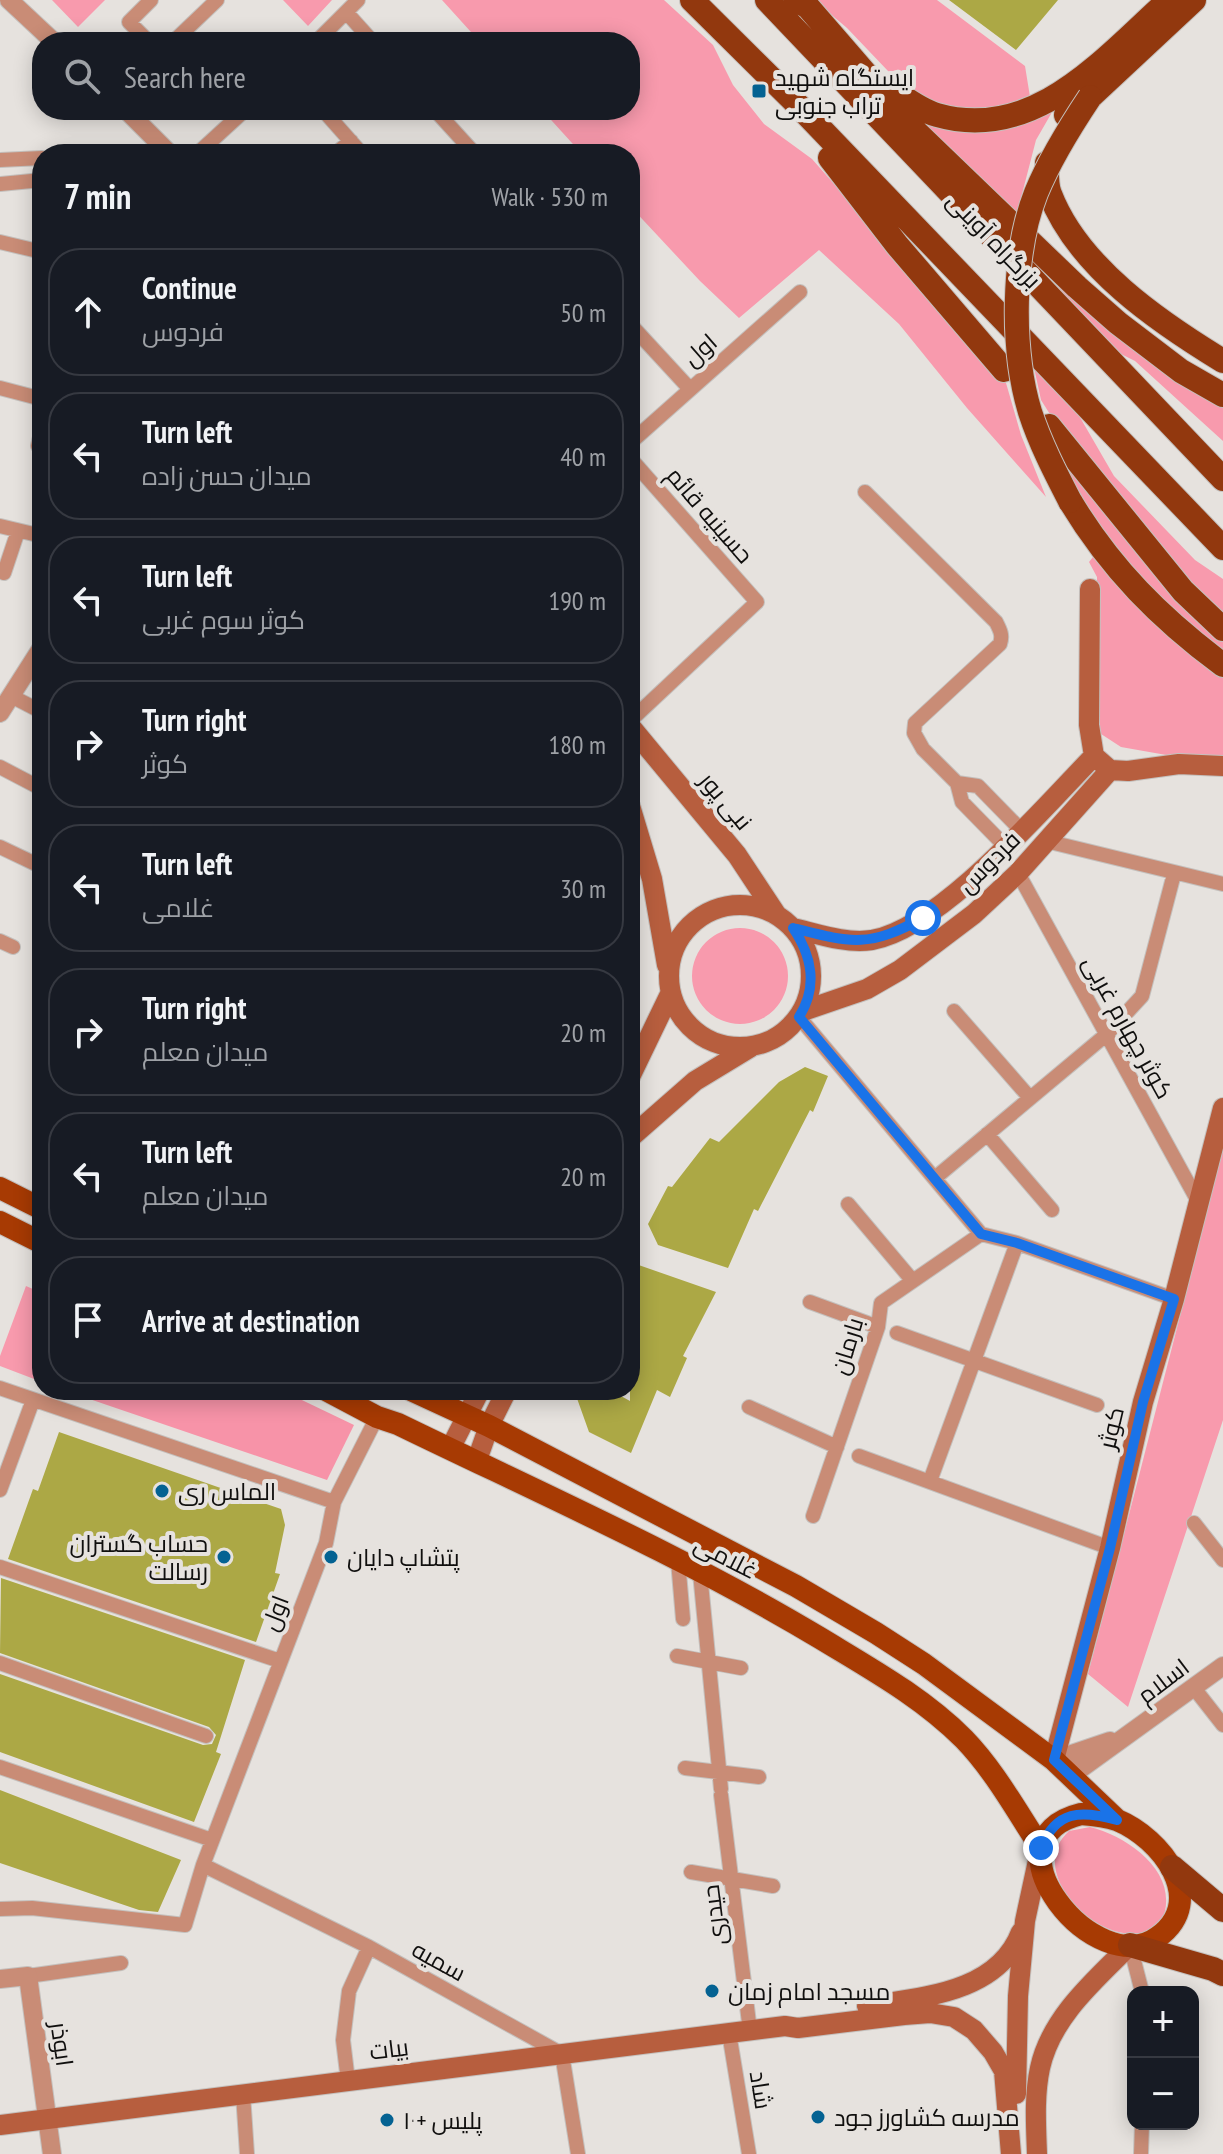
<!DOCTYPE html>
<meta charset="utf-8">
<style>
body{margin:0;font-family:"PT Sans Narrow",Cairo,sans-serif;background:#242831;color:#f1f3f6}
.controls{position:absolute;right:24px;bottom:24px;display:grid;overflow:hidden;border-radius:16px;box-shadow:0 4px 20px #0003}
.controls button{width:72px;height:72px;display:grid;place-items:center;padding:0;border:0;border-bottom:2px solid #363941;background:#171b24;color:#f1f3f6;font:40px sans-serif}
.stop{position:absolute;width:24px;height:24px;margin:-18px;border:6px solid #1a73e8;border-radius:50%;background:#fff}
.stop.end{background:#1a73e8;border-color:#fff;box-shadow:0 2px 8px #0008}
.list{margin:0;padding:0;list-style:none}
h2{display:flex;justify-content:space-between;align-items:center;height:104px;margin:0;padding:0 32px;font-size:34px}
h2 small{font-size:26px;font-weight:400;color:#9ea1a6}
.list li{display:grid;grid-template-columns:52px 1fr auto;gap:24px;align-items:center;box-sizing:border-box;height:128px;margin:0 16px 16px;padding:0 16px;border:2px solid #363941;border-radius:32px}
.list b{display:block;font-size:30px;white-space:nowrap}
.list p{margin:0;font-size:26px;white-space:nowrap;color:#9ea1a6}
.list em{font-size:26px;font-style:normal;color:#9ea1a6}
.icon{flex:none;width:44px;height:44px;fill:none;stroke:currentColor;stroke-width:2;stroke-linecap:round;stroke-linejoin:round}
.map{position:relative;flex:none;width:1223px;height:2154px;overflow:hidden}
.search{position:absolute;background:#171b24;box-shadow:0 4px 20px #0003;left:32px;top:32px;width:608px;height:88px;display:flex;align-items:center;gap:20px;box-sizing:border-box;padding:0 28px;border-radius:32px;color:#9ea1a6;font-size:30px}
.panel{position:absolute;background:#171b24;box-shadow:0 4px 20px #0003;left:32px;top:144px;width:608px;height:1256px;border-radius:32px}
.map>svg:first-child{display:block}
</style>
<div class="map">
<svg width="1223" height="2154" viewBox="0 0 1223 2154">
<rect width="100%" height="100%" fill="#e6e2de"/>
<!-- green -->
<path fill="#f89aad" d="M52 0H105L78 27Z
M283 0H332L308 26Z
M442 0H664L713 45 733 85 764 124 812 159 983 353 1006 383 1021 435 1046 497 967 408 899 324 819 250 739 318 700 281 630 206V154H582L542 110H630V42H480Z
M814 0H937L1025 66 1031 103 966 115 909 93 847 28Z
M1059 100 1036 140 1015 221 904 105 933 121Z
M1037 255 1223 401V441L1135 361 1117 352 1035 267Z
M1033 363 1074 407 1114 476 1195 560 1223 579V623L1070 446 1041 400Z
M1049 436 1223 639V653L1160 602 1083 506Z
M1093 557 1132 601 1223 678V765L1121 747 1098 732 1097 577 1089 562Z
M692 976a48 48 0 1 1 96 0a48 48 0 1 1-96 0Z
M1223 1149V1420L1128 1707 1088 1674Z
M26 1286 42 1293V1382L0 1366V1356Z
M1090 1827C1130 1837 1183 1875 1161 1923 1156 1925 1150 1930 1145 1932 1097 1946 1024 1871 1069 1831Z"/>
<!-- forest -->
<path fill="#f793a8" d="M63 1390H281L354 1425 327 1480Z"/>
<!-- building -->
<path fill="#aca845" d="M949 0H1058L1016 50Z
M805 1067 828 1076 813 1112 810 1110 758 1211 754 1209 728 1268 658 1245 648 1224 668 1186 672 1187 710 1138 719 1142 779 1082Z
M630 1262 716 1292 683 1356 687 1358 670 1397 657 1390 631 1453 589 1432 574 1390H610L630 1401Z
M59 1432 281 1509 285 1525 275 1573 280 1574 256 1642 8 1559 33 1489 38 1491Z
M1 1578 245 1660 216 1752 221 1754 194 1822 0 1752V1674L203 1745 212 1744 216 1735 209 1727 0 1653Z
M0 1790 181 1860 158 1912 139 1910 0 1863Z"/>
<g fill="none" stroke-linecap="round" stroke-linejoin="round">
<!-- minor casing -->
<g stroke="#c4c0bd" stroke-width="16">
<path id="minor" d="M346 12 373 42
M149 42 129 22 151 0
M173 42 217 0
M316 42 358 0
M323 110 362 154
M435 110 475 154
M119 154H125
M197 154 245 110
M335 154 351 141
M0 160 42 158
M0 184 42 180
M0 242 42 252
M630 324 689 388
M0 388 42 399
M630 443 800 292
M38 446 42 428
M630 458 757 602 630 721
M865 492 996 622C1000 630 1003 635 1000 644L915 723 914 733 923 749 957 783 962 802 1006 847
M0 526 42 536
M4 573 18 531
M11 696 42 712
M0 767 42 789
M957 783 978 786 1021 830
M1046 841 1223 884
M0 847 42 867
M1018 873 1199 1203
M0 941 13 947
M954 1011 1030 1098
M799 1017 981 1234 1017 1243 1174 1299
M987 1134 1052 1210
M935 1178 1107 1034 1142 996 1174 874
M848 1204 912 1280
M810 1302 878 1327
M897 1333 1097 1405
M0 1388 334 1502
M749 1407 837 1447
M859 1456 1110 1548
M930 1481 1017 1243
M0 1490 33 1400
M813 1516 878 1327 881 1303 981 1234
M1194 1523 1223 1560
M678 1561 683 1619
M0 1567 280 1661
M700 1573 721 1789
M677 1656 741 1668
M0 1663 206 1736
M1194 1688 1223 1725
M0 1767 212 1840
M685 1768 759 1777
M721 1795 750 2031
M203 1865 369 1947 562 2054 578 2154
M691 1872 773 1886
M0 1909 32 1908 185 1925 203 1865 326 1543 334 1502 377 1417
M1130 1945 1142 1992
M28 1976 121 1963
M729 2033 749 2154
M348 2081 343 2040 349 1991 369 1947
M243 2094 247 2154
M1141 2154 1142 2124"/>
</g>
<!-- tertiary casing -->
<g stroke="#c4c0bd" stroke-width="20">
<path id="tertiary" d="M9 0 54 42
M126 110 170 154
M0 713 42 647
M1054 1760 1110 1741
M1072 1775 1223 1666
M0 1979 28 1976 52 2154"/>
</g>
<!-- secondary casing -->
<g stroke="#c4c0bd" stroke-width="22">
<path id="secondary" d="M1090 589 1089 725 1094 756 1110 770 1128 771 1179 764 1223 766
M630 726 737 855 776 914
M630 806 652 879 667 965
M669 976a71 71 0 1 1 142 0a71 71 0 1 1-142 0Z
M793 928C818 934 846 944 872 940 941 928 1044 807 1094 756
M803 1011 867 989 900 970 974 914 1018 873 1110 770
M630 1077 670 994
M630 1138 695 1081 751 1047
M450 1449 480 1390
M477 1460 489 1426 507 1390
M1054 1760 1110 1548 1143 1402 1174 1299 1223 1108
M867 2006C922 1997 998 1993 1021 1932
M1016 2094 1018 1996 1025 1921 1039 1856
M0 2125 785 2026 798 2028 904 2015 930 2013 954 2017 974 2030 993 2052 1004 2071 1011 2154
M1037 2154C1036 2125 1034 2096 1040 2068 1051 2017 1095 1980 1130 1945"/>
</g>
<!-- primary casing -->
<g stroke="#c4c0bd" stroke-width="24">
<path id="primary" d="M0 1188 42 1209
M0 1222 42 1243
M326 1390 377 1417 398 1424C540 1493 685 1557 820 1638 871 1669 922 1697 964 1739 995 1771 1017 1812 1041 1848
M411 1390 489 1426 796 1586 876 1633 924 1664 1054 1760 1117 1820
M1081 1814C1093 1815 1105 1816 1117 1820 1161 1838 1209 1900 1158 1937 1097 1983 978 1839 1081 1814Z"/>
</g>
<!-- trunk casing -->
<g stroke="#c4c0bd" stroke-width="26">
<path id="trunk" d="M692 0 792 99 1223 548
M767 0 1223 479
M796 0 808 7 917 133 1077 287 1118 323 1181 371 1223 395
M888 87C904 97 919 110 937 115 1035 143 1104 58 1169 0
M1090 97 1194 0
M1066 115 1097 67
M830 158 897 245 1004 370
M1047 163C1047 173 1046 185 1050 194 1078 267 1159 322 1223 361
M1049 426 1183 591 1223 629
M1070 501C1111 569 1160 618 1223 665
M1172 1867 1223 1910
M1130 1945 1213 1969 1223 1974"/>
</g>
<!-- minor -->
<use href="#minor" stroke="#c98c76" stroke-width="14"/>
<!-- tertiary -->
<use href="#tertiary" stroke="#c98c76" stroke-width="18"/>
<!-- secondary -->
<use href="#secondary" stroke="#b75e3e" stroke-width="20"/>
<!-- primary -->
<use href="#primary" stroke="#a73a03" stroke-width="22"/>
<!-- trunk -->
<use href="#trunk" stroke="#92380e" stroke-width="24"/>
<!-- trunk-bridge casing -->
<g stroke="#c4c0bd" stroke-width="26" stroke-linecap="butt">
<path id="trunk-bridge" d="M1070 501C1055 472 1040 443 1030 412 1011 349 1012 254 1036 193 1050 159 1070 127 1090 97"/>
</g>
<!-- trunk-bridge -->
<use href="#trunk-bridge" stroke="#92380e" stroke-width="24"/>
</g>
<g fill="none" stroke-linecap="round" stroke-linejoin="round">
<!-- route -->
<path stroke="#1a73e8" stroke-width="10" d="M923 918C868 948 852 943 793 928 812 956 818 987 799 1017L981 1234 1017 1243 1174 1299 1143 1402 1110 1548 1054 1760 1117 1820C1081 1810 1056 1810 1041 1848"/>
</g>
<!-- markers -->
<g fill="#046292" stroke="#e6e2de" stroke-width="3">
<rect x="751" y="83" width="16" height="16" rx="4"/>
<circle cx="162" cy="1491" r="8"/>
<circle cx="224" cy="1557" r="8"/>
<circle cx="331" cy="1557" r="8"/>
<circle cx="712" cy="1991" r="8"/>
<circle cx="818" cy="2117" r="8"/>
<circle cx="387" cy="2120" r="8"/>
</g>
<g text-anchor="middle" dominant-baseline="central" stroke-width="8" stroke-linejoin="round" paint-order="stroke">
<!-- poi labels -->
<g font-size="24" fill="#100f0e" stroke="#e6e2de" text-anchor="start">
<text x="775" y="77">ایستگاه شهید<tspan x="775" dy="28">تراب جنوبی</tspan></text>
<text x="178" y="1491">الماس ری</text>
<text x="208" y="1543" text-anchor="end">حساب گستران<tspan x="208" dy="28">رسالت</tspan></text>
<text x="347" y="1557">پتشاپ دایان</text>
<text x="728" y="1991">مسجد امام زمان</text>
<text x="834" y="2117">مدرسه کشاورز جود</text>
<text x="403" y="2120">پلیس +۱۰</text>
</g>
<!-- street labels -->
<g font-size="24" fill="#100f0e" stroke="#e6e2de">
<text transform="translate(994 240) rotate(46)">بزرگراه آوینی</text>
<text transform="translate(700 350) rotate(-41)">اول</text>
<text transform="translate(710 515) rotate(49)">حسینیه قائم</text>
<text transform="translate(726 801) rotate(50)">نبی پور</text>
<text transform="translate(989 862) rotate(-45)">فردوس</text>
<text transform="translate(1128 1027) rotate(61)">کوثر چهارم غربی</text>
<text transform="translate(847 1346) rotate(-73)">بارمان</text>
<text transform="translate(1111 1428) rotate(-77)">کوثر</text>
<text transform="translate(726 1557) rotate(27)">غلامی</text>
<text transform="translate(275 1613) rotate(-69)">اول</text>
<text transform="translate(1163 1681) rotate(-37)">اسلام</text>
<text transform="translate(714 1915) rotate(-97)">حیدری</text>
<text transform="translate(439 1961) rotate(29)">سمیه</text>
<text transform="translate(62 2044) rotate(82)">ابوذر</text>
<text transform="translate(389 2049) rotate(-7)">بیات</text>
<text transform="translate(761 2090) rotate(81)">شاد</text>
</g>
</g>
</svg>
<div class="controls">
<button>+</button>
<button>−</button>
</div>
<div class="stop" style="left:923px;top:918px"></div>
<div class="stop end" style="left:1041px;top:1848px"></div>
<div class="search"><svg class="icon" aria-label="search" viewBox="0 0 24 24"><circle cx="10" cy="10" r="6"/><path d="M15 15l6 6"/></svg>Search here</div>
<section class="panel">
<h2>7 min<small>Walk · 530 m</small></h2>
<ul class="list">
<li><svg class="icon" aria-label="ahead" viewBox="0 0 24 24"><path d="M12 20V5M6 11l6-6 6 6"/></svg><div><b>Continue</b><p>فردوس</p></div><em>50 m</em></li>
<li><svg class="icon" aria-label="left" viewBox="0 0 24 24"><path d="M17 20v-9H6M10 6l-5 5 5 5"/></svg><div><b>Turn left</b><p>میدان حسن زاده</p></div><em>40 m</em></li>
<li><svg class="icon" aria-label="left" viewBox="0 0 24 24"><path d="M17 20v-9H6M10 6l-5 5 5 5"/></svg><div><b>Turn left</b><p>کوثر سوم غربی</p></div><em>190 m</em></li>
<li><svg class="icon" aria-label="right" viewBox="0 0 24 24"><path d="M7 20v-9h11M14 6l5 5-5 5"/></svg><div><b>Turn right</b><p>کوثر</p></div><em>180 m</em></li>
<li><svg class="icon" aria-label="left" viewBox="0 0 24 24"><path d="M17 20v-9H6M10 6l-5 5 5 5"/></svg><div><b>Turn left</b><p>غلامی</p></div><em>30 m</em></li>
<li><svg class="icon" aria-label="right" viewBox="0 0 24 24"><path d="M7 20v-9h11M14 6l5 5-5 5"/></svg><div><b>Turn right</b><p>میدان معلم</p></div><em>20 m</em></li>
<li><svg class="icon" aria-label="left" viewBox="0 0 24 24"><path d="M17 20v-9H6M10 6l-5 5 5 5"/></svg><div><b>Turn left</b><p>میدان معلم</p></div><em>20 m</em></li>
<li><svg class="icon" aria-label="arrive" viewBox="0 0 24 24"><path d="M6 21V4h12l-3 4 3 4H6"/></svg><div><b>Arrive at destination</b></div></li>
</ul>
</section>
</div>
